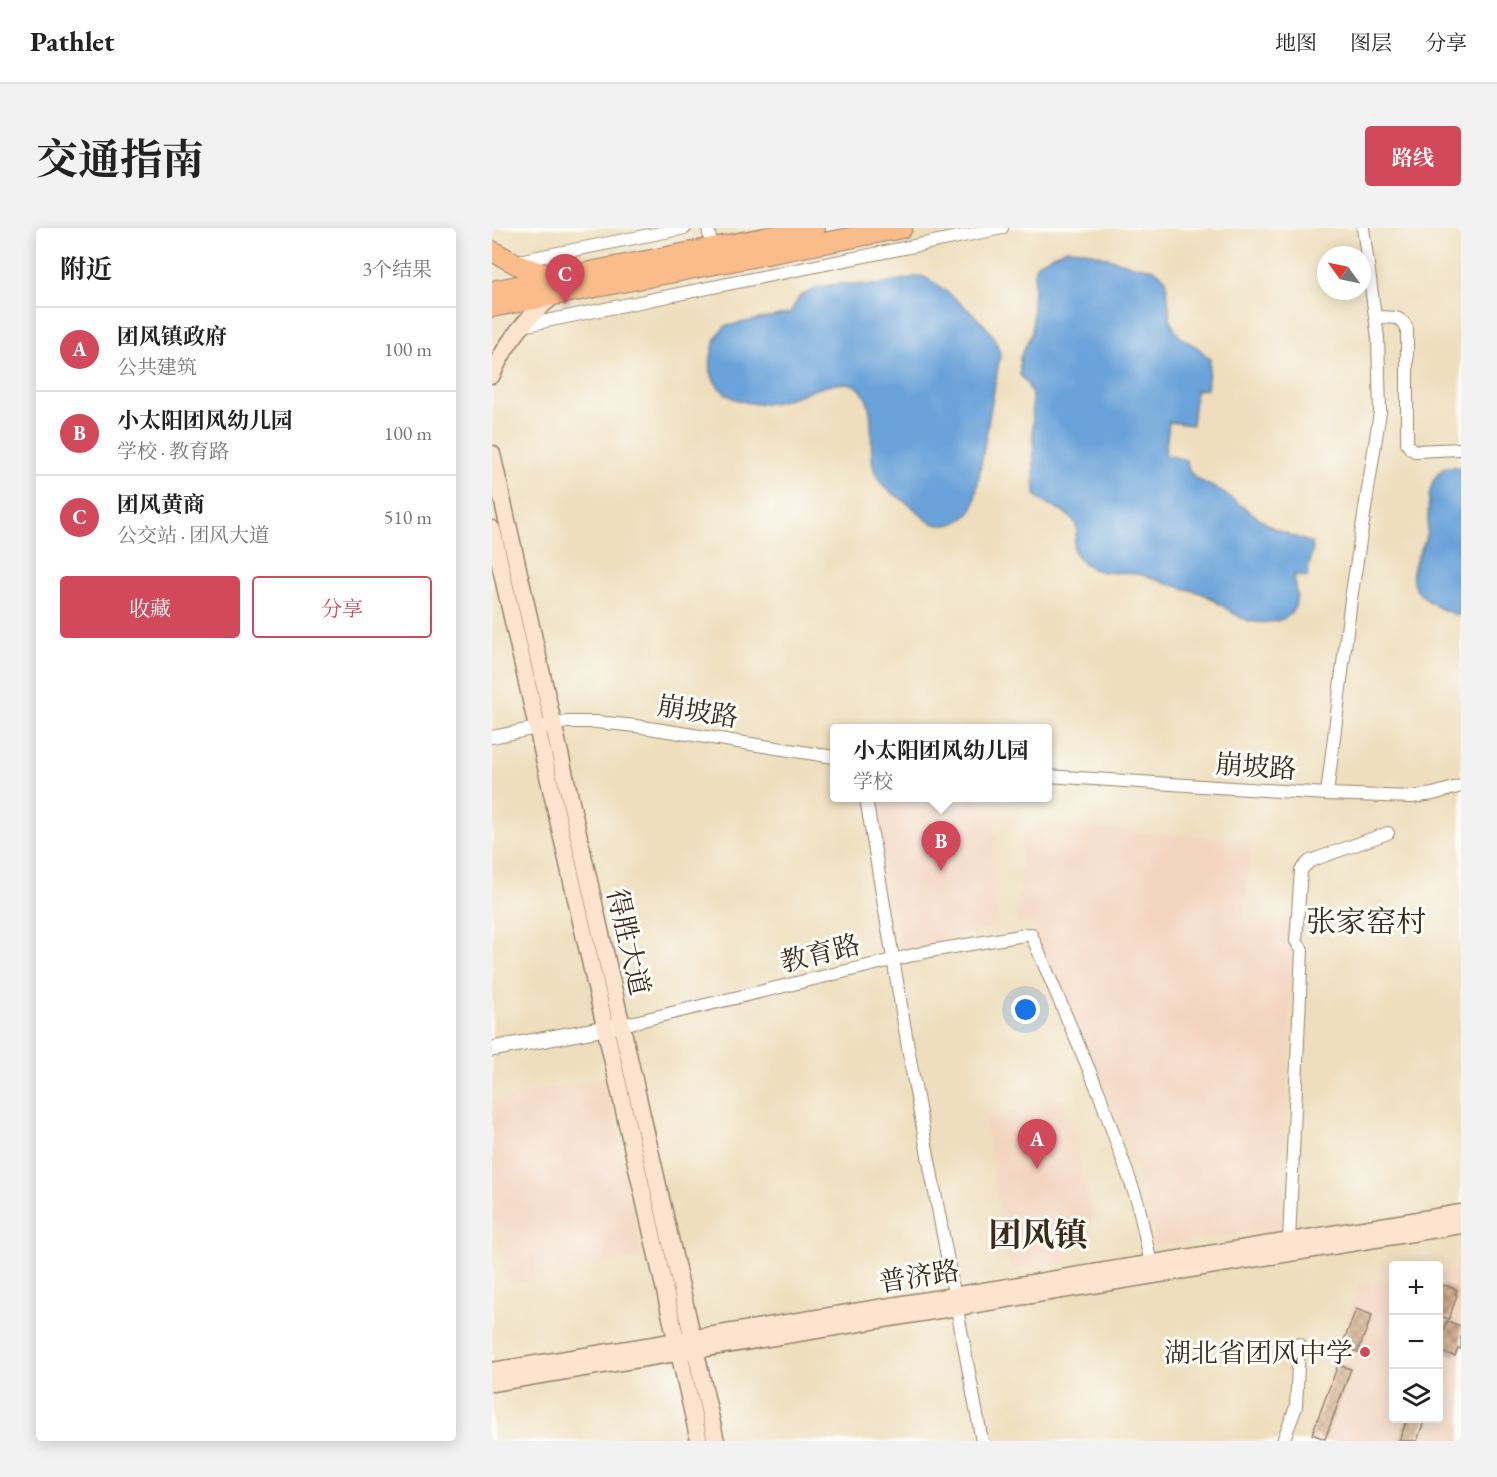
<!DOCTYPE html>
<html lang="zh">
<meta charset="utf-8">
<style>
body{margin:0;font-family:"EB Garamond","Noto Serif SC",serif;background:#f2f2f2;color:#222}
.controls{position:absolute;right:18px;bottom:18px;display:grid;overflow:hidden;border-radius:6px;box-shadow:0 3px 15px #0003}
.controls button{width:54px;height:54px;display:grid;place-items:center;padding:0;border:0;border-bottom:2px solid #e0e0e0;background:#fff;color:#222;font:30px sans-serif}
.compass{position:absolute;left:825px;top:18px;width:54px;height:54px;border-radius:50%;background:#fff;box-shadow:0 3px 15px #0003;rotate:303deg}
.you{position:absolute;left:534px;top:782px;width:21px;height:21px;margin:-15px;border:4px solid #fff;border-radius:50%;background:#1a73e8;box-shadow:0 0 0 9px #1a73e833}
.badge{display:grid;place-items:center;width:39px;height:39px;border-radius:50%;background:#d1495b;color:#fff;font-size:20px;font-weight:700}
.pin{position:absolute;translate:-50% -50px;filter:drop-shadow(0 2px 3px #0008)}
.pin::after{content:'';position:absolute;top:32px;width:21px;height:18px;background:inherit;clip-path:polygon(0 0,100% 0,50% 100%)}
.popup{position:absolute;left:338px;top:496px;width:222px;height:78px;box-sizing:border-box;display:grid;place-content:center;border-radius:6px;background:#fff;filter:drop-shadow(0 2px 4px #0005);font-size:20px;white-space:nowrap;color:#767676}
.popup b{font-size:22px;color:#222}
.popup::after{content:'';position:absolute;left:50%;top:100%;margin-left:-12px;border:12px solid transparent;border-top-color:#fff}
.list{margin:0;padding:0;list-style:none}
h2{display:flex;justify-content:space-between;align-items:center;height:78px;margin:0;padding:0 24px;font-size:26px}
h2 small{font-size:20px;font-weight:400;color:#767676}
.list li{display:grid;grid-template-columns:39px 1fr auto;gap:18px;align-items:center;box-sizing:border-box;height:84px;padding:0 24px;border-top:2px solid #e0e0e0}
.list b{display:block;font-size:22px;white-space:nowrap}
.list p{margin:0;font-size:20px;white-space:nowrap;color:#767676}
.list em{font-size:20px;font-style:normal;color:#767676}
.actions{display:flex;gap:12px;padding:18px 24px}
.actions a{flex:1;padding:14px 0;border:2px solid #d1495b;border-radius:6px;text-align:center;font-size:21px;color:#d1495b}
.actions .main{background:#d1495b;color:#fff}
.icon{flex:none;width:33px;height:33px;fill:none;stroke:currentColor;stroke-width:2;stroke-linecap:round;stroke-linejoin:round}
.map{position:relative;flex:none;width:969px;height:1213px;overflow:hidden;border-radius:6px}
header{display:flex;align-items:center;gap:36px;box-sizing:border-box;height:84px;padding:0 30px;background:#fff;border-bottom:2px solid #e0e0e0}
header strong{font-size:28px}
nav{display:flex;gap:33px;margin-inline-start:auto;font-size:21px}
.intro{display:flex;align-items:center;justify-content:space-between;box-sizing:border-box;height:144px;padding:0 36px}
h1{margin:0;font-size:42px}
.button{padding:15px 27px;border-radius:6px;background:#d1495b;color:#fff;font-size:21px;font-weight:700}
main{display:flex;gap:36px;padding:0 36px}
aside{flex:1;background:#fff;border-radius:6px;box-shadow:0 3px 15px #0003}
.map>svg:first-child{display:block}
</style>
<header>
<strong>Pathlet</strong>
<nav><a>地图</a><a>图层</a><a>分享</a></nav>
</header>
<div class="intro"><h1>交通指南</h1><a class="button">路线</a></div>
<main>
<aside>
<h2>附近<small>3个结果</small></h2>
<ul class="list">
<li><span class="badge">A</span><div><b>团风镇政府</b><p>公共建筑</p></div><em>100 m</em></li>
<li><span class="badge">B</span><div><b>小太阳团风幼儿园</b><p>学校 · 教育路</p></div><em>100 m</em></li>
<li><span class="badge">C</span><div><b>团风黄商</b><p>公交站 · 团风大道</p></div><em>510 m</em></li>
</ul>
<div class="actions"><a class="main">收藏</a><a>分享</a></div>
</aside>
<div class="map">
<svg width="969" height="1213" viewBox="0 0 969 1213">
<defs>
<pattern id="building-cross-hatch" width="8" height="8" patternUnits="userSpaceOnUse" patternTransform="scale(1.5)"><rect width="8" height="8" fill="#d2ac8b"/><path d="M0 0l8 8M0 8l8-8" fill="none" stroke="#ac8c71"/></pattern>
</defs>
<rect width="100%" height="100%" fill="#fdfcf7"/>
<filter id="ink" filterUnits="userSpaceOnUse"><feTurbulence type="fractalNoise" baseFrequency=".0167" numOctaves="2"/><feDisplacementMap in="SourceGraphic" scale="12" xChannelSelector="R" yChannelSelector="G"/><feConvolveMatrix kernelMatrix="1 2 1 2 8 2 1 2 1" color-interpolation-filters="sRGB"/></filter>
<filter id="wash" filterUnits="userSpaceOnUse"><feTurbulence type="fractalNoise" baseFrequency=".008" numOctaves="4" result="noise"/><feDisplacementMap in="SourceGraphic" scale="24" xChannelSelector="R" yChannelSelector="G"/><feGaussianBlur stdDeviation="1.35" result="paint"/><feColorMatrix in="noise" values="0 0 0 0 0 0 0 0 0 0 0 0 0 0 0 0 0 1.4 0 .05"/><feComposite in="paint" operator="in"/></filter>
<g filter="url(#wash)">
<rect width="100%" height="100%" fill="#eedebd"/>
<!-- built -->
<path fill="#f3d4bf" d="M385 570H501L506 699 408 721 384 586Z
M532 594 759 613 752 694 802 700 788 1000 664 1018 650 957 604 836 544 709 543 695 525 696Z
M113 850 149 1029 15 1056 0 979V873Z
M572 871 601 992 570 1000 576 1033 518 1042 492 891Z
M969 1040V1213H814L867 1057 901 1051 902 1190H946L947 1044Z"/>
<!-- water -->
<path fill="#6aa3d9" stroke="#52667c" stroke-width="1.5" d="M574 21 590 22 639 37 662 41 674 51 678 90 682 101 688 109 706 120 718 131 715 161 704 162 700 197 677 194 673 227 694 232 698 244 705 251 730 264 781 300 819 315 821 319 815 349 802 347C803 356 806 365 804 374 800 398 766 397 750 390 736 384 725 372 711 366 701 362 690 360 680 357 667 353 654 347 641 345 625 343 611 348 596 338 568 319 591 311 583 295 576 281 553 280 543 266L540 167 534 154 528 147V130L540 104 543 39 547 34Z
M428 48C441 49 490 93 499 105 504 111 506 119 508 127L482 277C477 290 467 295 454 297 438 299 430 287 419 278 408 268 392 263 385 249 372 224 390 176 364 158 347 147 300 172 280 175 273 176 265 176 258 175 231 171 213 152 220 125 222 113 225 106 234 98L298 85 308 68 327 59 347 56 385 57Z
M954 239H969L968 387C953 386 923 368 921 353 918 338 931 322 934 308 940 285 929 255 954 239Z"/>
<g id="blocks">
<!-- building -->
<path fill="url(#building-cross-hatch)" d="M952 1057 965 1062 963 1066 965 1067 957 1091 948 1088 950 1083 946 1082V1073Z
M864 1081 880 1087 866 1124 850 1118Z
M955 1093 969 1098V1121L966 1120 963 1128 946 1123V1117Z
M846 1137 859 1141 833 1211 820 1206Z
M915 1191H933L925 1213H907Z"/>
</g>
</g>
<g filter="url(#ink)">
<use href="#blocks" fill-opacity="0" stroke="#94846e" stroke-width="1.5"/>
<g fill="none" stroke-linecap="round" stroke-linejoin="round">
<!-- minor casing -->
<g stroke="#94846e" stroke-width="14">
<path id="minor" d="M216 0 220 20
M21 34 193 0
M883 89C897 90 910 86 915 101V215L918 220 923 223 969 221
M30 98 510 0
M0 509 75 494H104L144 498 342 529
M556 548 835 566 920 569 941 566 969 558
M835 566 859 371 888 184 886 110 871 0
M374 570 420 843 490 1213
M130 797 438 723 539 706 607 865 646 975 659 1036
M797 1013 810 722 804 713 809 642 818 633 896 605
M791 1213 804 1179 807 1116"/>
</g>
<!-- tertiary casing -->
<g stroke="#94846e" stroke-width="17">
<path id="tertiary" d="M0 821 124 798"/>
</g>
<!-- secondary casing -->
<g stroke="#94846e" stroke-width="19">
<path id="secondary" d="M0 147C14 114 34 89 63 67
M0 226 224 1213
M0 301 207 1213
M0 1143 969 985
M0 1155 969 997"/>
</g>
<!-- primary casing -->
<g stroke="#94846e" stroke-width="22">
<path id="primary" d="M0 23 30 39 63 49
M0 63 323 0
M0 79 410 0"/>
</g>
<!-- minor -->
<use href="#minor" stroke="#fff" stroke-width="12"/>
<!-- tertiary -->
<use href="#tertiary" stroke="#fff" stroke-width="15"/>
<!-- secondary -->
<use href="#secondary" stroke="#fde4d0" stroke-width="16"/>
<!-- primary -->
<use href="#primary" stroke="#f9bc8a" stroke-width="20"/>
</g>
</g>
<!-- markers -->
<circle fill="#d1495b" stroke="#fdfcf7" stroke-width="2" cx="873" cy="1124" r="6"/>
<g text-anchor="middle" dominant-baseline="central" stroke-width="6" stroke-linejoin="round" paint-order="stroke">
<!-- street labels -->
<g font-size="27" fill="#3b2a1e" stroke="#fdfcf7">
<text transform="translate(206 483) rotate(9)">崩坡路</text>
<text transform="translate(764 538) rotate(4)">崩坡路</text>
<text transform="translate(137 714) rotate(77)">得胜大道</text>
<text transform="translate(328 725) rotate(-14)">教育路</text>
<text transform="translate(427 1048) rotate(-9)">普济路</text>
</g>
<!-- poi labels -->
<g font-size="27" fill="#3b2a1e" stroke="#fdfcf7" text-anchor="end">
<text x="861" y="1124">湖北省团风中学</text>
</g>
<!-- quarter labels -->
<g font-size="30" fill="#3b2a1e" stroke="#fdfcf7">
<text x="874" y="693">张家窑村</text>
</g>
<!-- district labels -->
<g font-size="33" font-weight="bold" fill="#3b2a1e" stroke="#fdfcf7">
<text x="546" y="1006">团风镇</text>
</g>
</g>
</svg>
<div class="controls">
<button>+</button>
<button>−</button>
<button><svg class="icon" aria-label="layers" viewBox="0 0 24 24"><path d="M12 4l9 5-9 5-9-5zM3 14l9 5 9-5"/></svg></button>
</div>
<svg class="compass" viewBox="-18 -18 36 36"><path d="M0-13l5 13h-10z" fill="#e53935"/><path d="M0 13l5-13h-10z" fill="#767676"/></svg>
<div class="you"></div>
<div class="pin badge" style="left:545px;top:941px">A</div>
<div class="pin badge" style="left:449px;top:643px">B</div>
<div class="popup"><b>小太阳团风幼儿园</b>学校</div>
<div class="pin badge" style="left:73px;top:76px">C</div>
</div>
</main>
